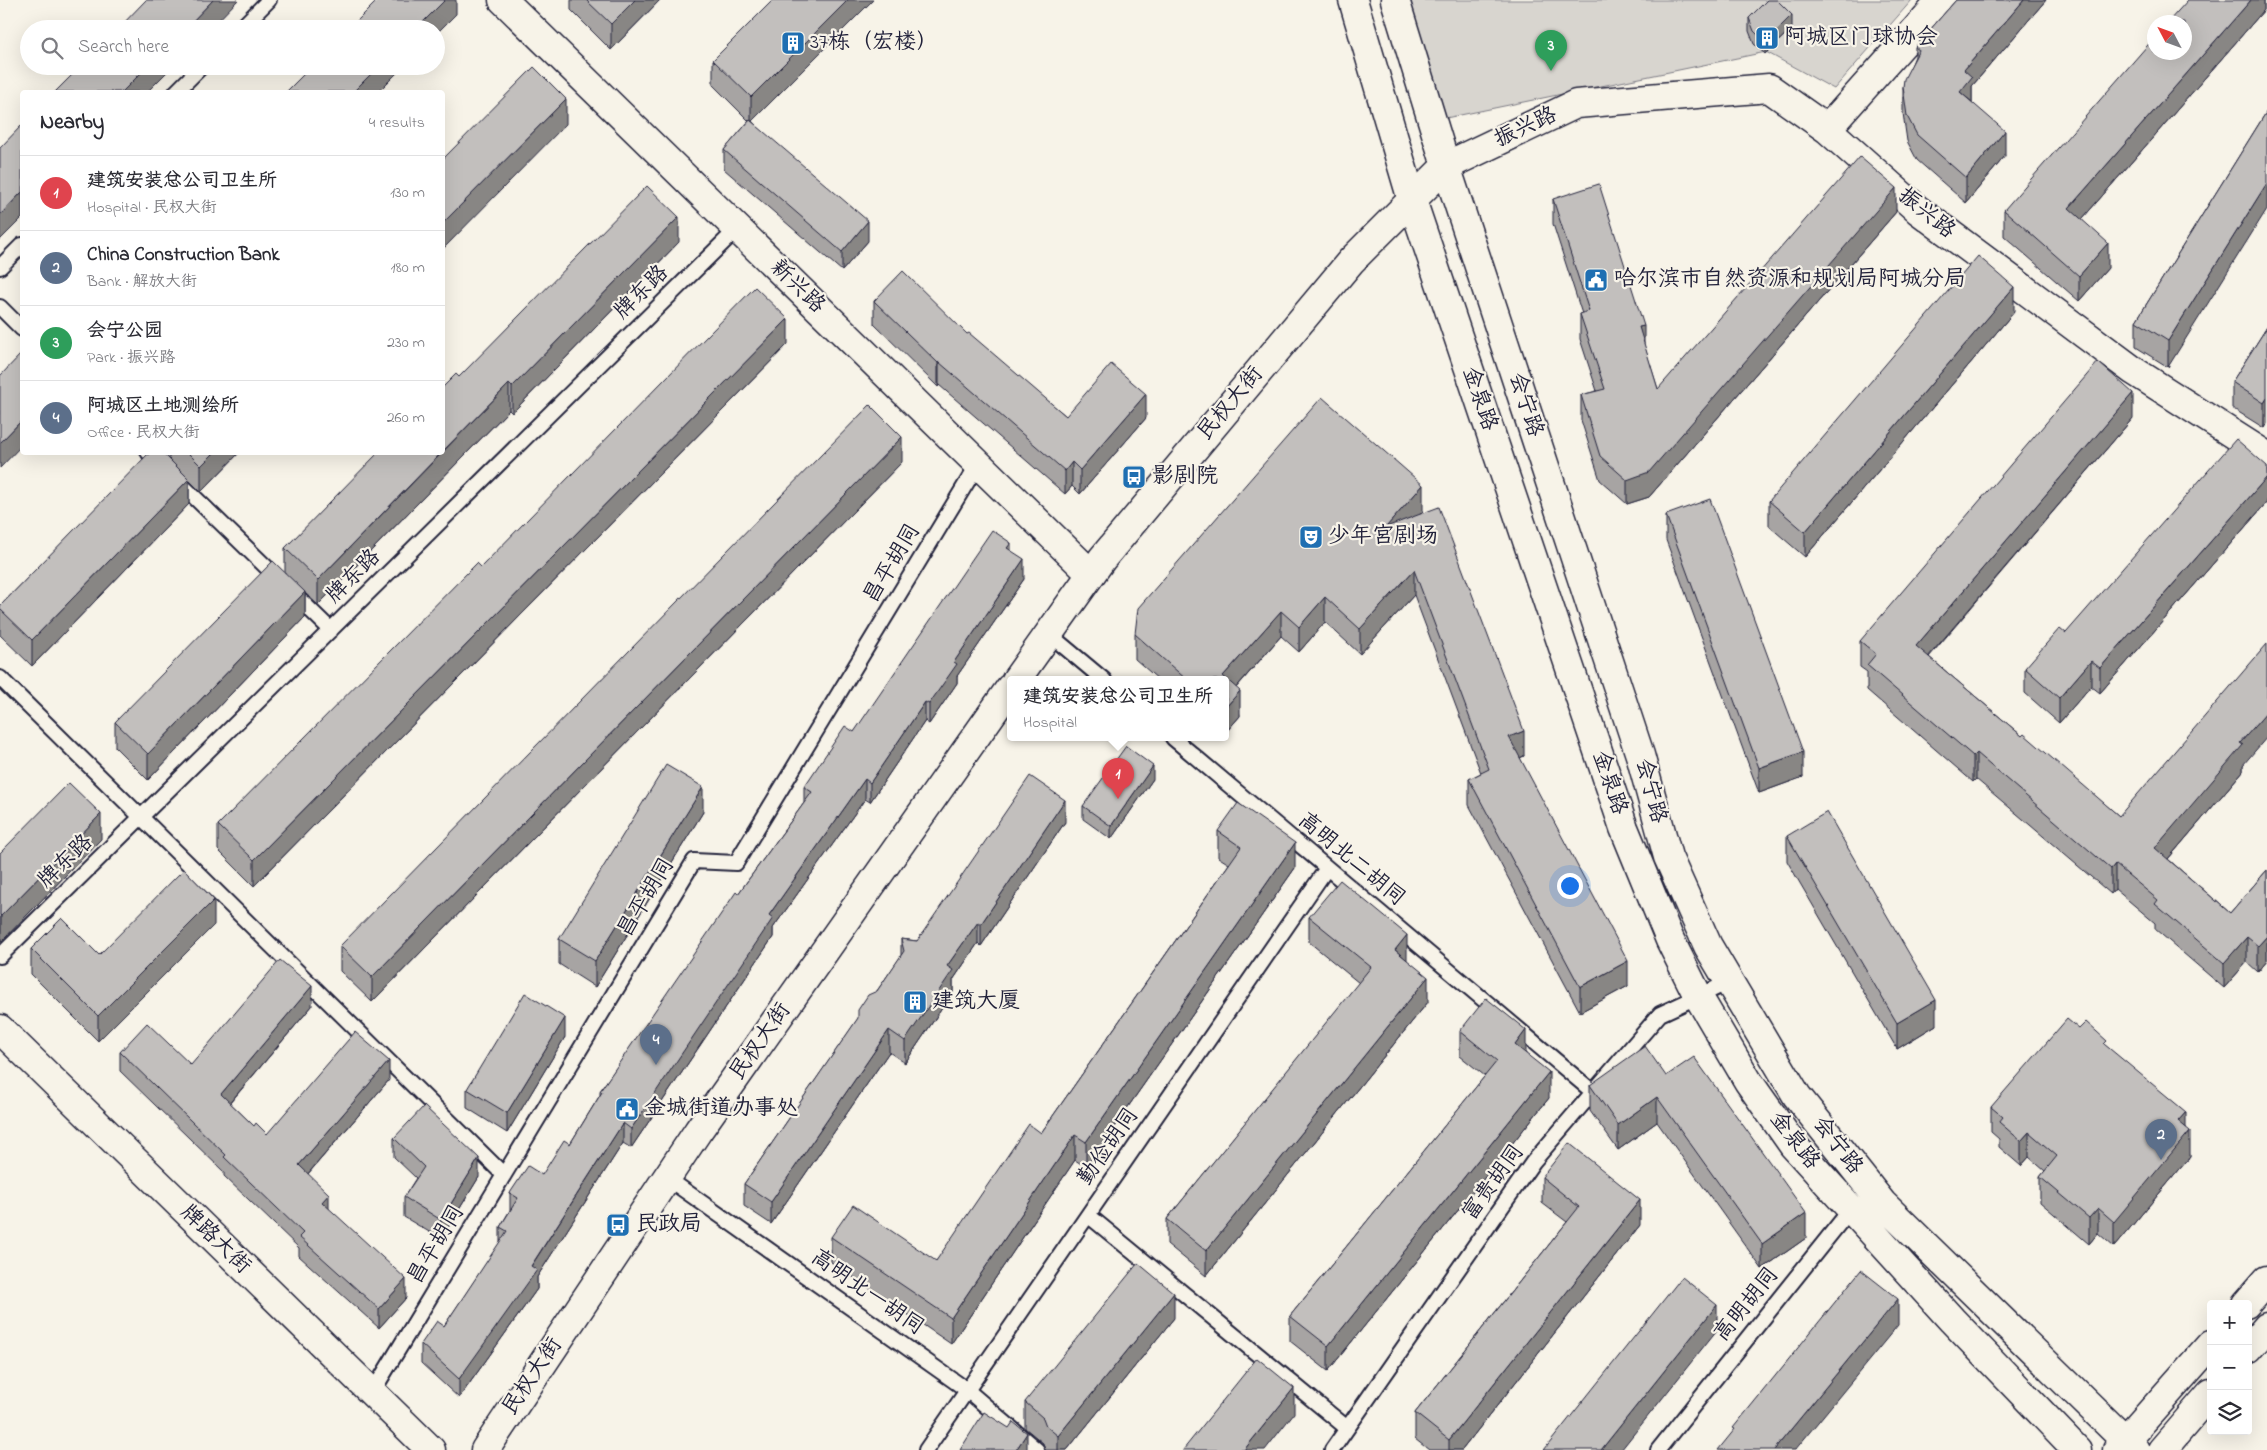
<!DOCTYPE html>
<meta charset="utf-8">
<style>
body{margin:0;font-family:"Indie Flower","LXGW WenKai TC",sans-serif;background:#f2f2f3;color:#2b2b33}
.controls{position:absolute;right:15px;bottom:15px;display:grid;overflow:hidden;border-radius:5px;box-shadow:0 5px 20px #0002}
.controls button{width:45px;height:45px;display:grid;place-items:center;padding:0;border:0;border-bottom:1px solid #e1e1e2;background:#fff;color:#2b2b33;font:25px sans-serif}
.compass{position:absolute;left:2147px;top:15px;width:45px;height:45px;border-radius:50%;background:#fff;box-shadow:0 5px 20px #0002;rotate:311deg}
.you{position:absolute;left:1569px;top:885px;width:18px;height:18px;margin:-12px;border:4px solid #fff;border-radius:50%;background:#1a73e8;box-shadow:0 0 0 8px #1a73e833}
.badge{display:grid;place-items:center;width:32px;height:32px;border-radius:50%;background:#2563eb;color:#fff;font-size:16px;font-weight:700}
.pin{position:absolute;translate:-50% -41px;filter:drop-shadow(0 1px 2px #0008)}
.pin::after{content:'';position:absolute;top:26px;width:18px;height:15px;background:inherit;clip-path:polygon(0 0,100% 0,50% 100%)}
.popup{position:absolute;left:1007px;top:676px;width:222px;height:65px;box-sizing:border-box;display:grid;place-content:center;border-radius:5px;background:#fff;filter:drop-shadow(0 1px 4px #0005);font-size:16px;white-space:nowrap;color:#7c7c81}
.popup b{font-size:19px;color:#2b2b33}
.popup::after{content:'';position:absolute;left:50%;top:100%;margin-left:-10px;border:10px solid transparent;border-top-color:#fff}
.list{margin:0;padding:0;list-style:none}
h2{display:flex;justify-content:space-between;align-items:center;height:65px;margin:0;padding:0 20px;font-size:21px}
h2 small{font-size:16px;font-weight:400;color:#7c7c81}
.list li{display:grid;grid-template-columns:32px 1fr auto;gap:15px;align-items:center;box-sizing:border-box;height:75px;padding:0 20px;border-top:1px solid #e1e1e2}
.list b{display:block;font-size:19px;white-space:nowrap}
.list p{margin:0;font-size:16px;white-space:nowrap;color:#7c7c81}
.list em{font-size:16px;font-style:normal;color:#7c7c81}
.icon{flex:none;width:28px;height:28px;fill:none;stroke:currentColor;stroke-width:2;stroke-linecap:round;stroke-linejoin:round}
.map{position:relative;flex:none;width:2267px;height:1450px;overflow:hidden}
.search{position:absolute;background:#fff;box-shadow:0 5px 20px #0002;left:20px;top:20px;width:425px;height:55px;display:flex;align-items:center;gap:12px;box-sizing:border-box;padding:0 18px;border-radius:28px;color:#7c7c81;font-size:19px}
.panel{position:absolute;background:#fff;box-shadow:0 5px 20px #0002;left:20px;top:90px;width:425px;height:365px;border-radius:5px}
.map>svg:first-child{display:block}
</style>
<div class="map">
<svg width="2267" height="1450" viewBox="0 0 2267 1450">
<rect width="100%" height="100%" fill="#f7f3e8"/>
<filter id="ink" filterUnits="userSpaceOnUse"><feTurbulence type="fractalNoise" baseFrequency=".02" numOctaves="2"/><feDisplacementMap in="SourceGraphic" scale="10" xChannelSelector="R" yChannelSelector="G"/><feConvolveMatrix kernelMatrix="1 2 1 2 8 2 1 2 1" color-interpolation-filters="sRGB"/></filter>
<g filter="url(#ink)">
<!-- green -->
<path fill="#d8d5cf" stroke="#7d7c85" d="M1406 0H1912L1834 89 1766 52 1441 119Z"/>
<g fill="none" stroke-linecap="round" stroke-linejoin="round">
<!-- lane casing -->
<g stroke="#22223b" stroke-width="18">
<path id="lane" d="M240 29 269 0
M176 92 202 66
M0 267 22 245
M0 307 22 329
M148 452 331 630
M1049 634 1104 680
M0 678 504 1175
M1173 738 1593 1092
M0 956 737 229
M667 1178 967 1390 1037 1450
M1088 1215 1347 1428
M372 1393 694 861 736 863 978 464
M926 1450 1327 868
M1332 1450 1533 1162 1660 1014 1729 982
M1658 1450 1854 1205"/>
</g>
<!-- street casing -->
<g stroke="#22223b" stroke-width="31">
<path id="street" d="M503 0 1091 574
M1827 129 1942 0
M1446 166 1576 104 1769 88 1827 129 1918 210 2134 371 2267 456"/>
</g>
<!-- secondary casing -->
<g stroke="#22223b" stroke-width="31">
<path id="secondary" d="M1016 680 1102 559 1351 261 1446 166
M0 1029 431 1450
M485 1450 698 1131 1010 688"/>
</g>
<!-- primary casing -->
<g stroke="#22223b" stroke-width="31">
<path id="primary" d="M1353 0 1412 200 1624 828 1670 940 1698 996 1748 1081 1793 1145 1952 1320 2077 1450
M1395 0 1446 166 1640 755 1668 857 1708 946 1797 1096 1882 1203 2135 1450
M2246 1304 2267 1280
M2248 1349 2267 1327
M2117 1450 2211 1344
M2162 1450 2211 1393"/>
</g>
<!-- lane -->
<use href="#lane" stroke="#f7f3e8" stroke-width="14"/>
<!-- street -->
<use href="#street" stroke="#f7f3e8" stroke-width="28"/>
<!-- secondary -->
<use href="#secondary" stroke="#f7f3e8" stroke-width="28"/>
<!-- primary -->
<use href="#primary" stroke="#f7f3e8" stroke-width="28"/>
</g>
<!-- wall -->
<path fill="#a7a4a3" stroke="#22223b" d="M571 0H660L611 50 571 10Z
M773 0 752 121 868 241 842 271 724 169V150L749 121 713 85V60Z
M1956 0H2046L1972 86V102L2005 156 1966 203 1917 160 1907 141 1903 113V87L1915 56V47Z
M2264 0V10L2082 219 2108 268 2079 301 2004 236V210Z
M1749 18 1792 28 1765 54 1754 44 1749 31Z
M2267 111 2168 367 2136 347V321Z
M1553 199 1644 345 1658 389 1896 212 1649 497 1627 504 1600 480 1581 420V395L1597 391 1580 339V314H1582L1553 224Z
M679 242 512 413 509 410 318 605 305 593V617L148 780 115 747V722L285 573V548L459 377Z
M874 301 967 334 1066 416 1146 418 1080 494 1072 486 1065 494 939 385 938 387 874 324Z
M2014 312 1805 557 1769 526V501Z
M2267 327 2264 428 2232 408V382Z
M788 344 254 886 218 850V825L481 567Z
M2133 418 1929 657 2022 736 2119 816 2243 765V771L2168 859 2230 913 2267 870V961L2258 972 2247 962 2224 988 2155 929V923L2115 889 2111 894 1976 779 1973 782 1867 690V672L1860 667V641Z
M169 452H240L201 492 189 480V504L32 666 0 635V606L149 455 169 459Z
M902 462 372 1002 340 971V946Z
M2267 466V502L2100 693 2091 686 2059 723 2025 693V668L2066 633Z
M1423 511 1420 514 1524 756 1520 758 1628 986 1580 1012 1469 805V779L1481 773 1414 595 1360 654 1325 622 1299 652 1281 636 1236 688 1240 716 1226 732V680H1159L1135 659V634Z
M1666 515 1803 777 1759 793 1666 540Z
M1011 551 1024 579 957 676V683L929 724 925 721 870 802 865 799 773 928V937L631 1148 623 1143 537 1277V1289L459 1398 421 1363V1344L444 1326 500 1243V1227L510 1210V1193L542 1175 570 1144 600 1095V1091L738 894 804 803V787L854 732Z
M1153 779 1111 839 1083 819V806Z
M703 812 595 987 559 964V939Z
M1065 822 981 946 978 943 953 980V992L905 1063 889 1052 771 1224 744 1206V1184L901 956V939L917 941Z
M1218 831 1295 868 1086 1167 1075 1160 951 1344 831 1262V1237L936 1261 1041 1133 1229 864 1218 857Z
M1787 836 1936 1025 1897 1049 1787 861Z
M101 839 1 942 0 940V853Z
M1309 917 1407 960 1428 1002 1206 1276 1167 1244V1219L1359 983 1309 942Z
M214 925 98 1041 31 974V949L99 955Z
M312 1006 230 1103 254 1126 267 1134 389 1080 308 1174 329 1209 406 1298 379 1328 299 1256V1248L224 1176V1172L120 1071V1052L191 1065Z
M2079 1029 2107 1047 2186 1127 2190 1157 2114 1247 2098 1233 2089 1244 2040 1202V1177L2045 1171 2029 1157 2021 1166 1999 1147V1139L1991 1132V1107Z
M1460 1031 1526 1054 1549 1098 1328 1371 1290 1341V1316L1485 1076 1460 1056Z
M565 1037 507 1133 467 1108V1089Z
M1666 1076 1806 1238 1762 1269 1657 1122 1618 1150 1590 1111V1085Z
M394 1138 479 1177 441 1239 404 1217V1197L416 1178 394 1157Z
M1542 1177 1640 1225 1462 1450H1429L1415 1439V1413L1567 1222 1542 1203Z
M1174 1318 1067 1450H1045L1043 1443 1025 1428V1402Z"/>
<!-- shaded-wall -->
<path fill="#888684" stroke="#22223b" d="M213 0H238L210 29H185Z
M445 0H456V14L436 34V29H416Z
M635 0H660L611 50V24Z
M848 0H873L751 122V97Z
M2024 0H2046L1972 86V102L1960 92 1964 70Z
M2251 0H2264V10L2069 234V208Z
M1792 15V28L1765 54V42Z
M148 66H173L147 92H122Z
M379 66H404L378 92H353Z
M566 99V124L442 250V224Z
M2005 131V156L1966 203V178Z
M2267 183V209L2168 367V341Z
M1896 188V212L1649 497 1627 504V480Z
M22 192V218L0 240V215Z
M679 217V242L512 413V387Z
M868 221V241L842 271V252Z
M2108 243V268L2079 301V276Z
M2014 287V312L1805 557V532Z
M788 319V344L254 886V860Z
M1644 326V350L1639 327Z
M939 362V385L938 387V363Z
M509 384V410L318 605V580Z
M2133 393V418L1916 671V646Z
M1146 394V418L1080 494V470Z
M2267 398V423L2264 428V403Z
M22 420V445L0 468V443Z
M902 437V462L372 1002V977Z
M215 452H240L201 492V466Z
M1072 462V486L1065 494V471Z
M2267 477V502L2100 693V668Z
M189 479V504L32 666V640Z
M1423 485V511L1386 553V527Z
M1011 543V562L1007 548Z
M1024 559V579L957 676V683L929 724V704L954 662Z
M1414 570V595L1360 654V629Z
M305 592V617L148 780V754Z
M1325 597V622L1299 652V627Z
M1281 611V636L1226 699 1223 676Z
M2091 661V686L2059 723V698Z
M1240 691V716L1226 732V707Z
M925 702V721L870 802V783Z
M2267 712V737L2243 765V771L2155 874V848L2240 743Z
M1524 731V756L1509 762V737Z
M1803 752V777L1759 793V768Z
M1976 753V779L1973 782V756Z
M1153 766V779L1111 839V826Z
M865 779V799L773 928V937L631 1148V1129L769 915Z
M703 787V812L595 987V961Z
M1065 800V822L981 946V924Z
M101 814V839L1 942V916Z
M1295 843V868L1086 1167V1142Z
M2115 864V889L2111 894V869Z
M214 900V925L98 1041V1016Z
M978 922V943L953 980V992L905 1063V1041L947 966Z
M1407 935V960L1395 950Z
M2267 936V961L2258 972V946Z
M2247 937V962L2224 988V963Z
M1628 961V986L1580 1012V987Z
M1428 977V1002L1206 1276V1251Z
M312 986V1006L221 1113V1094Z
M1936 1000V1025L1897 1049V1023Z
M565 1018V1037L507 1133V1113Z
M889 1030V1052L771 1224V1202Z
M1526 1030V1056L1515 1045Z
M389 1061V1080L299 1184V1165Z
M1549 1072V1098L1328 1371V1346Z
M1657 1097V1122L1618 1150V1125Z
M2186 1112V1137L2190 1131V1157L2114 1247V1222L2178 1121Z
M623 1123V1143L537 1277V1289L459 1398V1379Z
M2029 1132V1157L2021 1166V1141Z
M1075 1135V1160L951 1344V1318Z
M479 1158V1177L441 1239V1220Z
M329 1194V1213L322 1202Z
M1640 1200V1225L1462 1450H1449V1440Z
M2098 1208V1233L2089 1244V1218Z
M1806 1213V1238L1762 1269V1244Z
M406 1279V1298L379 1328V1309Z
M1174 1293V1318L1067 1450H1058V1436Z
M1898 1299V1325L1795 1450H1774Z
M1717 1305V1330L1621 1450H1601Z
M1294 1388V1413L1265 1450H1244Z
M1027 1433V1450H1016Z"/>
<!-- building -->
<path fill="#c2bfbd" stroke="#22223b" d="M146 0H213L185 29H118Z
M378 0H445L416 29H349Z
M586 0H635L611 24Z
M773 0H848L751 97 713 60Z
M1767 0H1777L1792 15 1765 42 1754 31 1749 18Z
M1956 0H2024L1964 70 1972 77 1960 92 2005 131 1966 178 1917 135 1907 116 1903 87 1904 79 1919 50 1915 47Z
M2188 0H2251L2069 208 2108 243 2079 276 2004 210 2154 38V52H2184V22H2168Z
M81 66H148L122 92H55Z
M312 66H379L353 92H286Z
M534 67 566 99 442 224V160Z
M2267 111V183L2168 341 2136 321Z
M750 120 868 221 842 252 724 150Z
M22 125V192L0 215V148Z
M1860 157 1896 188 1649 472 1627 480 1600 456 1581 395 1605 389 1580 314 1589 311 1553 199 1599 184 1644 326 1639 327 1658 389Z
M647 186 679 217 512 387 509 384 442 452V388L456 374 459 377Z
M1978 256 2014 287 1805 532 1769 501Z
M903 271 967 334 969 333 1066 416 1111 364 1146 394 1080 470 1072 462 1065 471 939 362 938 363 874 301Z
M755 287 788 319 254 860 218 825 477 563 481 567Z
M2267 327V398L2264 403 2232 382Z
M22 353V420L0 443V376Z
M2098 362 2133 393 1916 646 2022 736 2024 734 2119 816 2267 644V712L2240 743 2243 745 2155 848 2230 913 2267 870V936L2258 946 2247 937 2224 963 2155 904 2158 900 2115 864 2111 869 1976 753 1973 756 1867 665 1876 654 1860 641Z
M1322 397 1423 485 1386 527 1439 507 1524 731 1509 737 1628 961 1580 987 1469 779 1489 769 1414 570 1360 629 1325 597 1299 627 1281 611 1223 676 1240 691 1226 707V680H1187L1135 634 1138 608Z
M870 405 902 437 372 977 340 946Z
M2236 439 2267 466V477L2100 668 2091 661 2059 698 2025 668 2060 628 2066 633Z
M152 452H162L189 479 32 640 0 609V606L148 454 149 455Z
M187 452H215L201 466Z
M379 452H442L318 580 285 548Z
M1710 499 1803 752 1759 768 1666 515Z
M992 530 1011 543 1007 548 1024 559 954 662 957 664 929 704 925 702 870 783 865 779 769 915 773 918 631 1129 623 1123 531 1266 537 1270 459 1379 421 1344 437 1321 444 1326 507 1231 500 1227 518 1198 510 1193 528 1166 542 1175 564 1140 570 1144 602 1092 600 1091 736 892 738 894 812 792 804 787 845 726 854 732Z
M273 561 305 592 148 754 115 722Z
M1126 746 1153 766 1111 826 1083 806Z
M666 765 703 787 595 961 559 939Z
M1030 776 1065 800 981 924 978 922 947 966 953 970 905 1041 889 1030 771 1202 744 1184 858 1018V1010L868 995 877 991 904 951 901 939 917 941Z
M69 783 101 814 1 916 0 915V853Z
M1238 803 1295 843 1086 1142 1075 1135 951 1318 831 1237 853 1205 936 1261 1029 1124 1041 1133 1241 847 1218 831Z
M1827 812 1936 1000 1897 1023 1787 836Z
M184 869 214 900 98 1016 31 949 62 918 99 955Z
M1340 880 1407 935 1395 950 1428 977 1206 1251 1167 1219 1371 967 1309 917Z
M280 960 312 986 221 1094 254 1126 256 1123 267 1134 355 1032 389 1061 299 1165 329 1194 322 1202 406 1279 379 1309 299 1237 303 1233 224 1157 226 1155 120 1052 147 1023 191 1065Z
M525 993 565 1018 507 1113 467 1089Z
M1486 998 1526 1030 1515 1045 1549 1072 1328 1346 1290 1316 1497 1061 1460 1031Z
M2067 1019 2079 1029 2086 1022 2107 1041 2104 1044 2186 1112 2178 1121 2190 1131 2114 1222 2098 1208 2089 1218 2040 1177 2057 1156 2029 1132 2021 1141 1999 1122 2003 1117 1991 1107Z
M1645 1046 1666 1076 1694 1057 1806 1213 1762 1244 1657 1097 1618 1125 1590 1085Z
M424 1106 479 1158 441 1220 404 1197 424 1167 394 1138Z
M1569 1143 1640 1200 1449 1440 1415 1413 1579 1207 1542 1177Z
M1138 1263 1174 1293 1058 1436 1046 1426 1043 1418 1025 1402Z
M1861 1270 1898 1299 1774 1450H1718L1735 1429 1733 1428Z
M1682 1277 1717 1305 1601 1450H1544Z
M1257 1358 1294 1388 1244 1450H1183Z
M984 1412 1009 1428 1013 1422 1027 1433 1016 1450H960Z"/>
</g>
<!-- icons -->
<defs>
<g id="building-square" transform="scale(1.25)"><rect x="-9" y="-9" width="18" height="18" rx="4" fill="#1f6fb2" stroke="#f7f3e8"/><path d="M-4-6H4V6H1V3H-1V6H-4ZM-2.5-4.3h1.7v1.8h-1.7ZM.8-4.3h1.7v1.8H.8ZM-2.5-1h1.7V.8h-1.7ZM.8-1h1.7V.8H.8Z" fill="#fff"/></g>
<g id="civic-square" transform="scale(1.25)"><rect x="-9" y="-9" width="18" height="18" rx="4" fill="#1f6fb2" stroke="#f7f3e8"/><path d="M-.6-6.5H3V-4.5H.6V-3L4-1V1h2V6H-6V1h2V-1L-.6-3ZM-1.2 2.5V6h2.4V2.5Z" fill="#fff"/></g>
<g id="bus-square" transform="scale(1.25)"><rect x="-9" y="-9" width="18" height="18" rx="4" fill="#1f6fb2" stroke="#f7f3e8"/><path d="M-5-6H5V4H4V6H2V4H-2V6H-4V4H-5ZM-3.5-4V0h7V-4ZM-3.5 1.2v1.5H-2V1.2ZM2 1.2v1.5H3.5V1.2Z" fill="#fff"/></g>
<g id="theatre-square" transform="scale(1.25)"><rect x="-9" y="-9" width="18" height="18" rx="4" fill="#1f6fb2" stroke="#f7f3e8"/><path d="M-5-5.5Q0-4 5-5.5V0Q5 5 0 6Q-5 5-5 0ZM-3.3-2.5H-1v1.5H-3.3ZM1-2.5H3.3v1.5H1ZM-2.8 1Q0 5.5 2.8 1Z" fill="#fff"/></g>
</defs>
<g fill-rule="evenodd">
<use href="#building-square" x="1767" y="38"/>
<use href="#building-square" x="793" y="43"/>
<use href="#civic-square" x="1596" y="280"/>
<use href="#bus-square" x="1134" y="477"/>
<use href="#theatre-square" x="1311" y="537"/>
<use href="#building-square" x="915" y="1002"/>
<use href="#civic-square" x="627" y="1109"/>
<use href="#bus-square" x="618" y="1225"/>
</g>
<g text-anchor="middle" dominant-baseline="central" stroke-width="4.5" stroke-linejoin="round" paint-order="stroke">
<!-- poi labels -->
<g font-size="22" fill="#22223b" stroke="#f7f3e8" text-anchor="start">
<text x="1784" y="38">阿城区门球协会</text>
<text x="810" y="43">37栋（宏楼）</text>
<text x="1614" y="280">哈尔滨市自然资源和规划局阿城分局</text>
<text x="1152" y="477">影剧院</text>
<text x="1328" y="537">少年宫剧场</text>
<text x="932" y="1002">建筑大厦</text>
<text x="644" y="1109">金城街道办事处</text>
<text x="636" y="1225">民政局</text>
</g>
<!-- street labels -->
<g font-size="22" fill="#22223b" stroke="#f7f3e8">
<text transform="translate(1526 128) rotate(-25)">振兴路</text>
<text transform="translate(1926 214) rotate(39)">振兴路</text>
<text transform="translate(797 287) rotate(44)">新兴路</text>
<text transform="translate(642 293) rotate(-45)">牌东路</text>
<text transform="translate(1479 399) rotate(71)">金泉路</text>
<text transform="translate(1231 404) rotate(-50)">民权大街</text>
<text transform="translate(1525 405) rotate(72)">会宁路</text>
<text transform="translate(893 564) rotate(-59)">昌平胡同</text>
<text transform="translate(354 577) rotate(-45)">牌东路</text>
<text transform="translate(1609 783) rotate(71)">金泉路</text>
<text transform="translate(1650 791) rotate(75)">会宁路</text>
<text transform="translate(1351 860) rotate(40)">高明北二胡同</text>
<text transform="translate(66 862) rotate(-44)">牌东路</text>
<text transform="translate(647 898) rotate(-59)">昌平胡同</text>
<text transform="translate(761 1042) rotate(-55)">民权大街</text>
<text transform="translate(1794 1141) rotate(52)">金泉路</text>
<text transform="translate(1837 1146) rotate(52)">会宁路</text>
<text transform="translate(1109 1147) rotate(-55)">勤俭胡同</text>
<text transform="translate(1494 1183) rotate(-54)">富贵胡同</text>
<text transform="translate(215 1240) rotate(44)">牌路大街</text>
<text transform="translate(437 1245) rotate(-59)">昌平胡同</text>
<text transform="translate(867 1293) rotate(35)">高明北一胡同</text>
<text transform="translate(1747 1305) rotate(-51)">高明胡同</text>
<text transform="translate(533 1377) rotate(-56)">民权大街</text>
</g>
</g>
</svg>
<div class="controls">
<button>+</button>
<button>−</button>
<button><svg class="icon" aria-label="layers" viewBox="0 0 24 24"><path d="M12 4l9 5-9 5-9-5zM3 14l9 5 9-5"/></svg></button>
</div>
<svg class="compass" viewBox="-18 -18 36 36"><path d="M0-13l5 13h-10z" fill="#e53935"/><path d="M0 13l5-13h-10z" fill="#7c7c81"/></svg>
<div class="you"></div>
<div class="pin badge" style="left:1118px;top:799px;background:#e0444e">1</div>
<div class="popup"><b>建筑安装总公司卫生所</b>Hospital</div>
<div class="pin badge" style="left:2161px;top:1160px;background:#5c6f8a">2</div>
<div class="pin badge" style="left:1551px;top:71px;background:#2e9e5b">3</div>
<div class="pin badge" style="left:656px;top:1065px;background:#5c6f8a">4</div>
<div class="search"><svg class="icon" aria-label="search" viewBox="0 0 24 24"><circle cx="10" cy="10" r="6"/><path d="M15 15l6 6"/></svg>Search here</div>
<section class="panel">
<h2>Nearby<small>4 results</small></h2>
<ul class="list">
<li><span class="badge" style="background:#e0444e">1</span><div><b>建筑安装总公司卫生所</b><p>Hospital · 民权大街</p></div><em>130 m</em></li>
<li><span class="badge" style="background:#5c6f8a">2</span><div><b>China Construction Bank</b><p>Bank · 解放大街</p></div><em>180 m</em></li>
<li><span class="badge" style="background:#2e9e5b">3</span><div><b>会宁公园</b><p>Park · 振兴路</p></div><em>230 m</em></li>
<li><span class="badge" style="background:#5c6f8a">4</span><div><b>阿城区土地测绘所</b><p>Office · 民权大街</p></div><em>260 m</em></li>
</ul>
</section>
</div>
